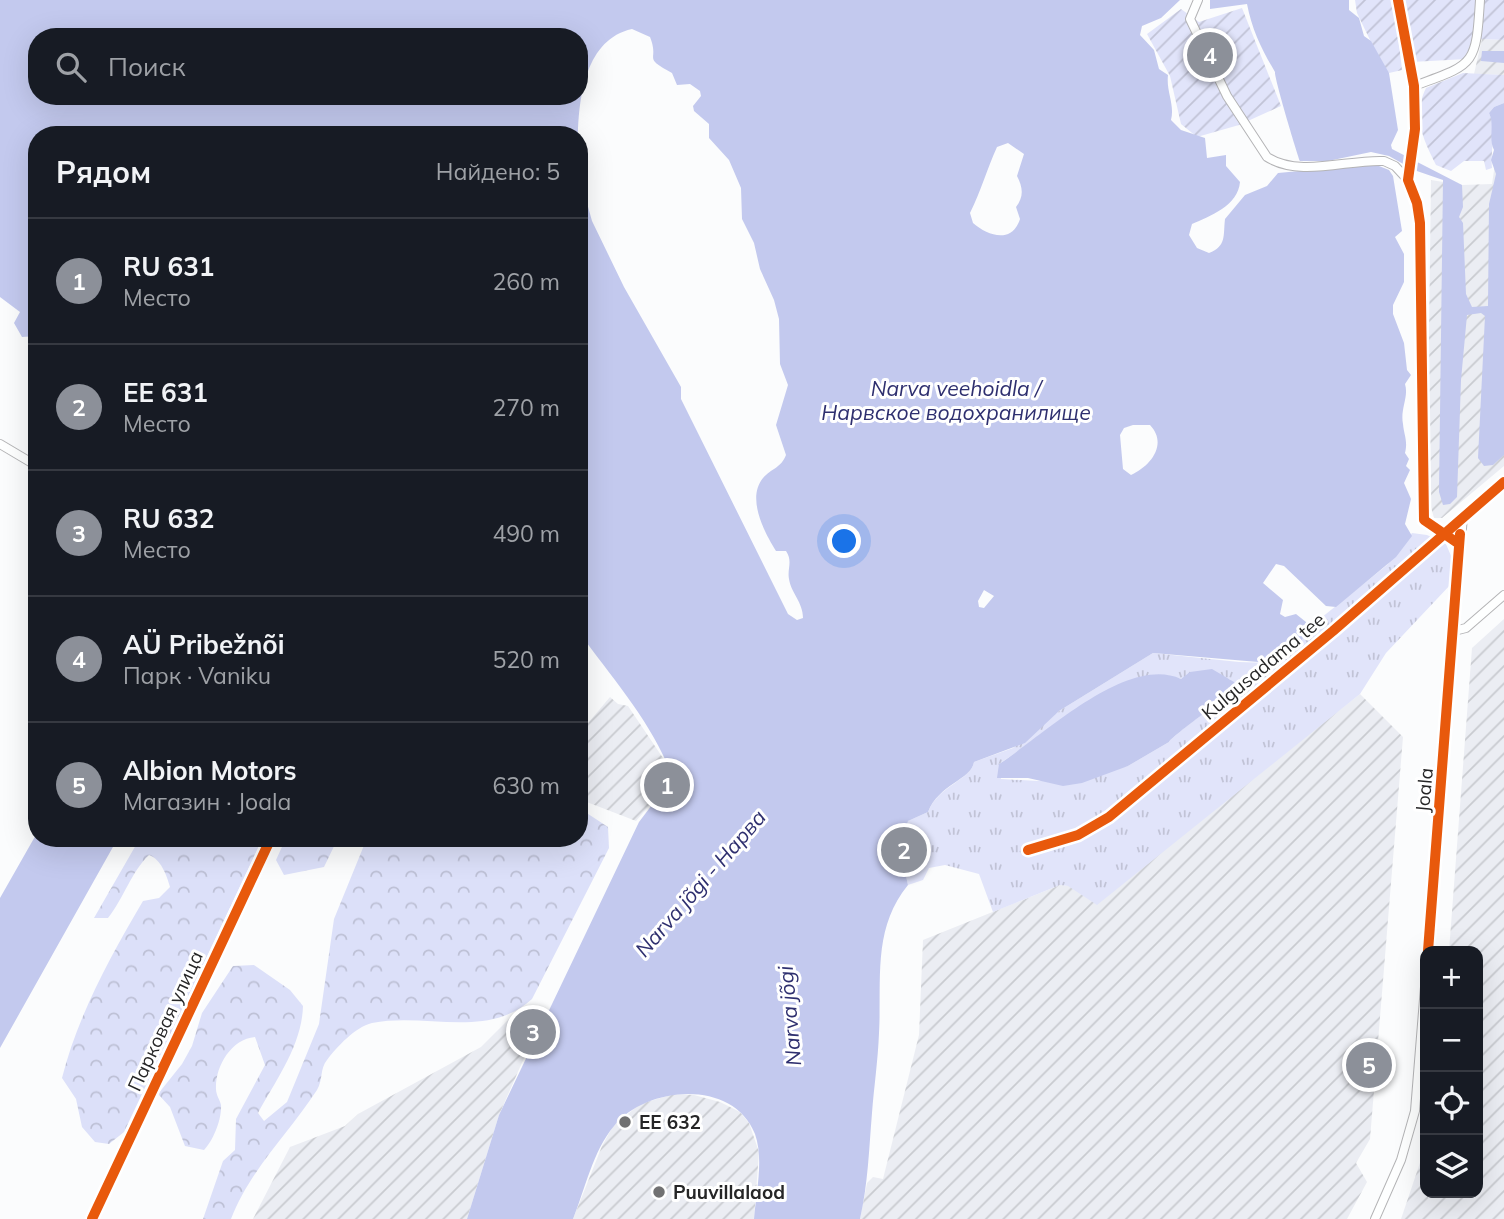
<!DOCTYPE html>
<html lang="ru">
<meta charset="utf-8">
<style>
body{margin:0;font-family:Mulish,sans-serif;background:#242831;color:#f1f3f6}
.controls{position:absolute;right:21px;bottom:21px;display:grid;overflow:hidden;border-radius:14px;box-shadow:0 7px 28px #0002}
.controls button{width:63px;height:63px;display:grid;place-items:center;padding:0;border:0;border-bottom:2px solid #363941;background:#171b24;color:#f1f3f6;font:35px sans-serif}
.you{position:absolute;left:845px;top:542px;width:24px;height:24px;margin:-18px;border:5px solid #fff;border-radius:50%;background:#1a73e8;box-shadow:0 0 0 10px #1a73e833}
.badge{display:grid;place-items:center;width:46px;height:46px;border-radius:50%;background:#8c9099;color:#fff;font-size:23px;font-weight:700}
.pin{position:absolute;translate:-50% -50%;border:4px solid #fff;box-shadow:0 2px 7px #0006}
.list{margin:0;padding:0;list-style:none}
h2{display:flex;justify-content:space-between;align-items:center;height:91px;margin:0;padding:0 28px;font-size:30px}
h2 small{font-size:23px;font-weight:400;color:#9ea1a6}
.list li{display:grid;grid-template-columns:46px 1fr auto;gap:21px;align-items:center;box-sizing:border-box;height:126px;padding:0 28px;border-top:2px solid #363941}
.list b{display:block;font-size:26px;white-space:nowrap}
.list p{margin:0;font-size:23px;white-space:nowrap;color:#9ea1a6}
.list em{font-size:23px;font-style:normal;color:#9ea1a6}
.icon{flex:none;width:38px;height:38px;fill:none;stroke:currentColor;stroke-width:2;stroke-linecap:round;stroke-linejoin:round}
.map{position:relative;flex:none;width:1504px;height:1219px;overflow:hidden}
.search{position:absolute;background:#171b24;box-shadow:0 7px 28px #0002;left:28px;top:28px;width:560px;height:77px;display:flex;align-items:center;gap:18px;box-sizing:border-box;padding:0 24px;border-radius:28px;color:#9ea1a6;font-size:26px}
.panel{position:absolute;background:#171b24;box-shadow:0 7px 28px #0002;left:28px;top:126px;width:560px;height:721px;border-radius:28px}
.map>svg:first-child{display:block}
</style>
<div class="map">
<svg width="1504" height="1219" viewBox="0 0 1504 1219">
<defs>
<pattern id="industrial-furrows" width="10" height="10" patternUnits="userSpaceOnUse" patternTransform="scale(1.75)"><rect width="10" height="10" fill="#ebedf3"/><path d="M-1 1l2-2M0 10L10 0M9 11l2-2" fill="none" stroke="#c9cbd0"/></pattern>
<pattern id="grass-tufts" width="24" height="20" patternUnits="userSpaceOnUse" patternTransform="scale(1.75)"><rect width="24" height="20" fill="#e1e4fa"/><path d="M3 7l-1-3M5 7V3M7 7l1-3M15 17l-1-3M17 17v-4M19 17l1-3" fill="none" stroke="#c1c3d6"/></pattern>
<pattern id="forest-crowns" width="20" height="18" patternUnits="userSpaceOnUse" patternTransform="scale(1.75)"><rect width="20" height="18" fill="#dce0f9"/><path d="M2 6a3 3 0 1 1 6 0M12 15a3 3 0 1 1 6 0" fill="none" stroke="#bdc0d5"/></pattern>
<pattern id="garden-furrows" width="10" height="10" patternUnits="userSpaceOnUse" patternTransform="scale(1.75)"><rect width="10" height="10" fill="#e1e4fa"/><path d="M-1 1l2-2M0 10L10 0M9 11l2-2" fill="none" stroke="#c1c3d6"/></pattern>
</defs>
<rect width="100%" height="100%" fill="#fbfcfd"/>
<!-- industrial -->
<path fill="url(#industrial-furrows)" d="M1482 39 1504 40V75L1474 74Z
M1504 103V466L1442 518H1434L1427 493 1431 180 1462 185 1492 184Z
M1504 619V1219H1401L1425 1148V1193H1478V951H1449L1472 648Z
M1360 694 1403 737 1370 1139 1356 1163 1367 1182 1347 1219H860L867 1183 873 1177 883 1179 919 1035 923 940 1060 885 1068 886 1260 772Z
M610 697 618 704 628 706 667 764 662 791 636 821 579 799V740L588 723Z
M516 1012 536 1031 499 1115 467 1219H253L290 1147 345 1126 358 1114 481 1047Z
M674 1094 694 1095 720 1102 740 1112 749 1123 759 1152 754 1219H573L602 1146 613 1126 640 1104Z"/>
<!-- grass -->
<path fill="url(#grass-tufts)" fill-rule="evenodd" d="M1412 533 1427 535 1446 544 1454 563 1452 583 1386 653 1360 694 1097 905 1068 886 1060 885 993 912 979 874 945 865 929 868 923 880 908 885 900 849 908 821 928 812C939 785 971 780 974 762L1013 748 1059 711 1153 653 1239 662 1270 663 1280 660 1295 650 1311 626 1387 565ZM1166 675 1181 679 1186 676 1230 679 1234 691C1224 698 1171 737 1169 742L1128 766 1039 781 1001 779 999 764C1055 728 1097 680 1166 675Z"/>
<!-- forest -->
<path fill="url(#forest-crowns)" d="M579 808 608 827 609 848 532 999C487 1040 426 1012 372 1023 355 1027 337 1047 327 1060 320 1068 323 1080 317 1090 289 1133 249 1171 231 1219H203L223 1161 235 1150 236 1119 265 1065 255 1037C231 1039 215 1067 216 1089 216 1095 220 1100 221 1105 222 1119 213 1141 204 1150L185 1146 170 1107 158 1094 182 1064 192 1046 202 1013 233 966 254 965 290 990 303 1006C302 1045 276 1080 258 1113L264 1121 287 1102 319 1024 334 919 367 838H579Z
M140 838H187L190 845 197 838H263L124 1132 109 1144 95 1142 82 1127 76 1099 62 1078C78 1015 110 957 143 901L159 898 170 887C167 876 161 859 149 855 131 872 124 898 108 918H94Z
M286 838H338L324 867 284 875 276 860Z"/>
<!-- garden -->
<path fill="url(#garden-furrows)" d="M1355 0H1394L1402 70 1389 73 1383 67 1357 13Z
M1404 0H1504V40L1482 39 1471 45 1467 59 1411 62Z
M1242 8 1281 106 1239 125 1197 137 1181 124 1170 76 1147 34 1181 9 1199 22Z
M1463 73 1504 75V103L1494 107 1489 113C1497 131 1490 150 1492 168L1486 170 1484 161H1464L1451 171 1436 165C1423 139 1412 117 1426 88Z"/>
<!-- water -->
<path fill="#c3c9ee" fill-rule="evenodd" d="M0 0H1180L1161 18 1142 26 1140 35 1154 50 1159 69 1168 75C1166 92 1175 104 1171 120L1181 130 1205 138 1207 158 1226 155V166L1240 182C1238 206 1210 216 1192 224L1189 235 1197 248 1209 253C1227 246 1223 235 1225 219L1245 195 1267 186 1278 173 1374 164 1389 170 1393 176 1402 231 1395 237 1404 254V282L1393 305V314L1404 343 1407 370 1411 375 1405 384C1409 397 1400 409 1403 424 1404 435 1408 441 1405 453L1409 459 1406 466 1410 470 1404 483 1411 499 1405 524 1412 536 1396 557 1336 607 1326 606 1284 566 1276 564 1263 583 1283 600 1280 614 1285 617 1296 614 1311 626 1295 650 1270 663 1153 653 1059 711 1025 743 974 762C971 780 939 784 928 812L908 821 900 849 908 885C872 929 882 980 879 1033 878 1060 874 1087 872 1113 869 1149 868 1184 860 1219H754C756 1193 764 1159 755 1134 733 1078 646 1086 614 1126 593 1151 585 1189 573 1219H467L499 1115 639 822 661 793 669 768C647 716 611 677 579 632V148L585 196 592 221 624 287 681 387V399L788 614 797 620 803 618C803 602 791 593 789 579 787 569 793 561 786 551H776C765 533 746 499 763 478 772 468 781 468 786 455L776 425 788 385 780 364 779 319 774 300 760 269 754 243 742 219 741 188 729 160 709 138V124L694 111 693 106 701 96 700 91 690 84 677 85 672 73C641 56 660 62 650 37L632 29C586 39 579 96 578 135H37V336L22 337 14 323 20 312 0 297ZM37 37H579V96H37ZM1008 143 1024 154 1017 176C1023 188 1024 196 1016 207L1020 219C1012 244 988 236 973 223L970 213C981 191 987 169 997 147ZM1133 425H1150C1168 444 1151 466 1131 475L1123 469 1120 435 1124 428ZM984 590 994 596 984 608 979 607 978 601Z
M1210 0H1349V10L1359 18 1364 36 1371 41 1389 73 1398 130 1391 145 1392 149 1462 185 1463 207 1459 217 1463 223 1466 294 1472 307 1488 306 1489 204 1496 174 1491 160 1494 150C1488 138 1495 126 1489 113L1494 107 1504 103V455L1493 465 1484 466 1478 458 1485 316 1481 313 1467 315 1461 380 1457 497 1450 504 1443 505 1439 492 1443 180 1414 170 1389 156 1371 152 1328 161H1300C1296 150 1274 77 1275 72 1262 50 1252 30 1247 4L1210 9Z
M1482 51H1504V63L1481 61Z
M1212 669 1234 682V691C1225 698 1171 737 1169 742L1128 766 1082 783 1063 786 1028 778H997L999 764C1043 736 1127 654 1181 679L1190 672Z
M37 833V838H118L0 1048V898Z"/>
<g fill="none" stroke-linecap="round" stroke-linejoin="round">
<!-- street casing -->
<g stroke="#b4b4b6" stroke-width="10">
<path id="street" d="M1198 0 1190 19 1227 96 1267 157C1300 178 1348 159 1384 161L1395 166 1408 180
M1398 0 1414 86 1415 129 1408 180 1417 203 1420 223 1424 520 1459 544
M1414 86C1474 64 1476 67 1480 0
M0 444 37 466
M1454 631 1466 628 1504 595
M1028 850 1078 835 1109 817 1333 631 1504 482
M1428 951 1463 516
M92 1219 271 838
M1375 1219 1401 1160 1415 1111 1425 987"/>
</g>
<!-- street -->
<use href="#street" stroke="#feffff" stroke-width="8"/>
<!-- cycleway casing -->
<g stroke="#fff" stroke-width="15">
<path id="cycleway" d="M1398 0 1414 86 1415 129 1408 180 1417 203 1420 223 1424 520 1459 544
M1028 850 1078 835 1109 817 1333 631 1504 482
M1428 951 1460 534
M92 1219 271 838"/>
</g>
<!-- cycleway -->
<use href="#cycleway" stroke="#e8590c" stroke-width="10"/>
</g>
<!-- markers -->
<g fill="#717172" stroke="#fff" stroke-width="2.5">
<circle cx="625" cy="1122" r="7"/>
<circle cx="659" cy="1192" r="7"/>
</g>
<g text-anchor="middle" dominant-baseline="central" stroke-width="6" stroke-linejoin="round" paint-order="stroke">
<!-- street labels -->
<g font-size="19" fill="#262627" stroke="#fff">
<text transform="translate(1263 666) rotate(-40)">Kulgusadama tee</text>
<text transform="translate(1424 790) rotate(-85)">Joala</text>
<text transform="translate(165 1021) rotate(-65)">Парковая улица</text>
</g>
<!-- poi labels -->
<g font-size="19" font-weight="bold" fill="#262627" stroke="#fff" text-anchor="start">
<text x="639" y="1122">EE 632</text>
<text x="673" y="1192">Puuvillalaod</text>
</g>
<!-- water labels -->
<g font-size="21" font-style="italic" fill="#2e2f6f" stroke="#fff">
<text x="956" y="388">Narva veehoidla /<tspan x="956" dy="24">Нарвское водохранилище</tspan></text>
<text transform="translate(700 883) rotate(-49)">Narva jõgi - Нарва</text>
<text transform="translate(789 1016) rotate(-95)">Narva jõgi</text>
</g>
</g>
</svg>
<div class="controls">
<button>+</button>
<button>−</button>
<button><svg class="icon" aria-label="locate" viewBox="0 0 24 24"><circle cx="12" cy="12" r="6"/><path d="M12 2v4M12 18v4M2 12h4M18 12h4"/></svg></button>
<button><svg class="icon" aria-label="layers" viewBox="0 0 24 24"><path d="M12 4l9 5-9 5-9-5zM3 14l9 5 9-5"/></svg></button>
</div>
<div class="you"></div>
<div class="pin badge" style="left:667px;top:785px">1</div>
<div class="pin badge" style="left:904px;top:850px">2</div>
<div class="pin badge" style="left:533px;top:1032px">3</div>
<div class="pin badge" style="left:1210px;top:55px">4</div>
<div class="pin badge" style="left:1369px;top:1065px">5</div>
<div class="search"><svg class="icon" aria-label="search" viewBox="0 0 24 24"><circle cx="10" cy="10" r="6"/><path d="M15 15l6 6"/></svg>Поиск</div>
<section class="panel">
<h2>Рядом<small>Найдено: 5</small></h2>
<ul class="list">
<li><span class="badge">1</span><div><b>RU 631</b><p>Место</p></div><em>260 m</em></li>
<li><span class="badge">2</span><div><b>EE 631</b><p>Место</p></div><em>270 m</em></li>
<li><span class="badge">3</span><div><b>RU 632</b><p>Место</p></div><em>490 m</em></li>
<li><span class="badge">4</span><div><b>AÜ Pribežnõi</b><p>Парк · Vaniku</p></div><em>520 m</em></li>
<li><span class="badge">5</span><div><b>Albion Motors</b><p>Магазин · Joala</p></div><em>630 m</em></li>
</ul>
</section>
</div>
